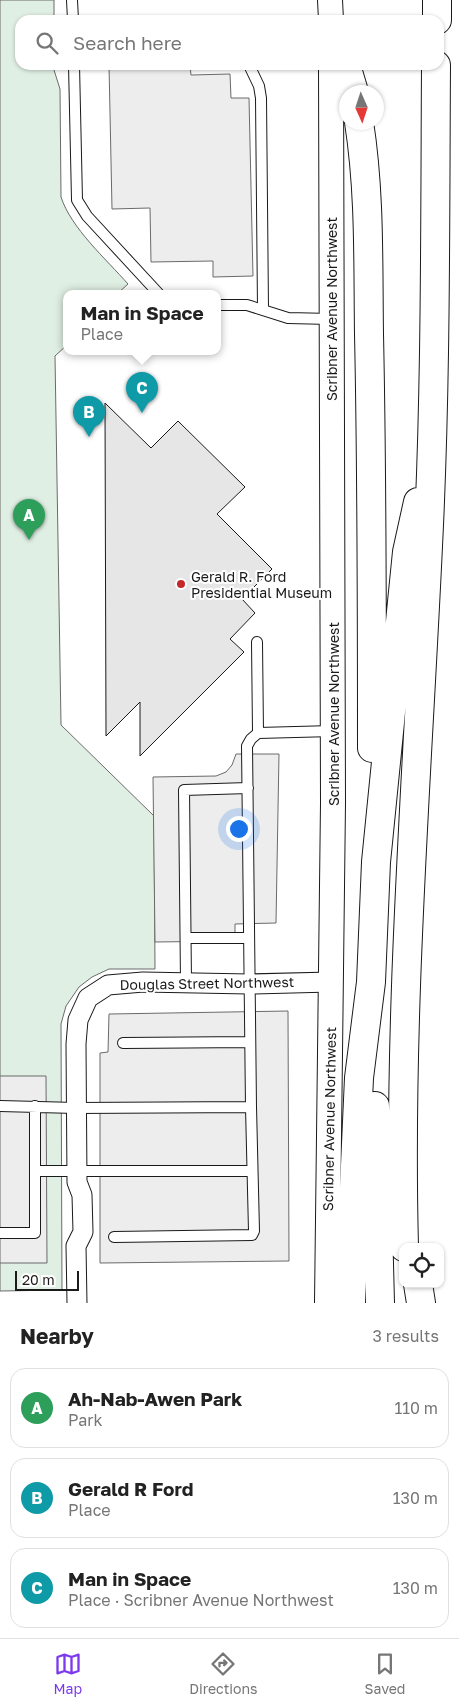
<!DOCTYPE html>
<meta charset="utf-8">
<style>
body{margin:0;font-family:"Golos Text",sans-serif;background:#f2f2f2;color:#222}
.controls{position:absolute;right:15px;bottom:15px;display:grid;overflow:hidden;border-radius:10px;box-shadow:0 1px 4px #0004}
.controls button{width:45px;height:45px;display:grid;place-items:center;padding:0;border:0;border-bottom:1px solid #e0e0e0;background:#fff;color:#222;font:25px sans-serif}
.compass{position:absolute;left:339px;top:85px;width:45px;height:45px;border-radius:50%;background:#fff;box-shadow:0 1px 4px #0004;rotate:177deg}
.scale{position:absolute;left:15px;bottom:12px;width:64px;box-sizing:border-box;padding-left:5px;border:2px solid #1a1a1a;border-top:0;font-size:14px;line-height:18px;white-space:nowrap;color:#1a1a1a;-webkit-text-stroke:4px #fff;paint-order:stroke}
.you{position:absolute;left:238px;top:828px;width:18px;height:18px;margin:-12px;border:4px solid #fff;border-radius:50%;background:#1a73e8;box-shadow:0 0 0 8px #1a73e833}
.badge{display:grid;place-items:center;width:32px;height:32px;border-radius:50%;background:#7c3aed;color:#fff;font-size:16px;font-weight:700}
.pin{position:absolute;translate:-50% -41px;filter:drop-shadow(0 1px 2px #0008)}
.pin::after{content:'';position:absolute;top:26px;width:18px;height:15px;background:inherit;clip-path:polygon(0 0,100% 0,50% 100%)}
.popup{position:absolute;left:63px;top:290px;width:158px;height:65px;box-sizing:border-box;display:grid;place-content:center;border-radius:10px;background:#fff;filter:drop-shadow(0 1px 4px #0005);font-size:16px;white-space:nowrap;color:#767676}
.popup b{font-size:19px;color:#222}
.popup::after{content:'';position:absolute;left:50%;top:100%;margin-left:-10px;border:10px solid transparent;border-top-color:#fff}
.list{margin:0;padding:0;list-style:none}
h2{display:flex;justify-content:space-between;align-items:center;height:65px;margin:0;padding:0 20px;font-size:21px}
h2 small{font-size:16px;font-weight:400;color:#767676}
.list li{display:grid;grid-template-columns:32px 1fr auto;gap:15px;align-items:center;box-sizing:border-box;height:80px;margin:0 10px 10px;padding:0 10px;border:1px solid #e0e0e0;border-radius:15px}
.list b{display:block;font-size:19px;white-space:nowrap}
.list p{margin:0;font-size:16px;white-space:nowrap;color:#767676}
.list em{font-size:16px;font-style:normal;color:#767676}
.icon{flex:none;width:28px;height:28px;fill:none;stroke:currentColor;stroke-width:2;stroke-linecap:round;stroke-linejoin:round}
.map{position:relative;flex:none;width:459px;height:1303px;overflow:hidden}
.search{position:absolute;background:#fff;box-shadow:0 1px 4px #0004;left:15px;right:15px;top:15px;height:55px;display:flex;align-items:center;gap:12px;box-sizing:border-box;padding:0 18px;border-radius:15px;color:#767676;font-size:19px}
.sheet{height:335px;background:#fff}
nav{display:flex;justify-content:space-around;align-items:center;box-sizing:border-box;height:70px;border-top:1px solid #e0e0e0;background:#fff;font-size:14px;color:#767676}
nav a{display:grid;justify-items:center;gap:2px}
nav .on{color:#7c3aed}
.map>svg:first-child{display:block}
</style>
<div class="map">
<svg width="459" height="1303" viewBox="0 0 459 1303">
<rect width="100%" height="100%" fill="#fff"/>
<!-- green -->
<path fill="#e0efe3" stroke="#6a6a6a" d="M0 0H54V20H20V65H54V70L60 89 61 197C71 228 106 259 128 284L117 294H67V345L55 356 61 725 154 816 155 969H109L92 977 79 987 66 1006 61 1024 62 1290 0 1291Z"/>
<!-- parking -->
<path fill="#ededed" stroke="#6a6a6a" d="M109 65H190L191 75 230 74 231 98H249L253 276 213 277V261L151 262 150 208 112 209Z
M236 754H279L276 923 235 924V941L155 942 153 777 216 776 226 772 232 765Z
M288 1011 289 1261 100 1263V1053L108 1052 109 1014Z
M0 1076H46L47 1263H0Z"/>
<!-- building -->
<path fill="#e6e6e6" stroke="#1a1a1a" d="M105 403 151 448 178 421 245 487 217 514 272 569 242 599 255 613 230 639 244 652 140 756V702L106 736Z"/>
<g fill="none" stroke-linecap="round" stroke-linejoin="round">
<!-- service casing -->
<g stroke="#1a1a1a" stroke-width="12">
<path id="service" d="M72 0 73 20
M74 65 77 200 87 216 159 294
M249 65 259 86 261 98 263 309
M217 305H247L288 318 331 319
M257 642 258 733
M186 938H249
M186 982 184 790 248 788
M123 1043 250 1042
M0 1106 76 1108 251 1107 247 746 251 739 258 733 333 731
M35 1171H252
M0 1233H35V1106
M114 1237 252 1235 254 1231 251 1107"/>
</g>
<!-- minor casing -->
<g stroke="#1a1a1a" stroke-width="21">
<path id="minor" d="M77 1303 76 1246 83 1232 82 1195 77 1182 76 1044 78 1020 88 998 108 985 143 982 249 984 331 982"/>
</g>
<!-- tertiary casing -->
<g stroke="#1a1a1a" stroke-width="26">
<path id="tertiary" d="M330 0 331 20
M327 1303 333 803 331 65"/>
</g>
<!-- motorway casing -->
<g stroke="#1a1a1a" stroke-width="30">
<path id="motorway" d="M437 20V0
M346 65 354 92
M359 122C370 192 368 264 369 334 372 472 372 610 372 748
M375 1106 380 1303
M404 1247C398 1013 417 780 428 546 436 386 435 225 436 65
M418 1284 421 1303
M351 1303 353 1210 359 1078 371 982 376 862 407 552 418 502"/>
</g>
<!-- service -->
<use href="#service" stroke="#fff" stroke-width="10"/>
<!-- minor -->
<use href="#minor" stroke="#fff" stroke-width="19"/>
<!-- tertiary -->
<use href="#tertiary" stroke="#fff" stroke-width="24"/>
<!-- motorway -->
<use href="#motorway" stroke="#fff" stroke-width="28"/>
</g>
<!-- markers -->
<circle fill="#c62828" stroke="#fff" stroke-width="2" cx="181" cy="584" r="5"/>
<g text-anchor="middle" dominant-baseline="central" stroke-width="4" stroke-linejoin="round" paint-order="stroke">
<!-- street labels -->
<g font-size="14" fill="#1a1a1a" stroke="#fff">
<text transform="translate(331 309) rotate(-90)">Scribner Avenue Northwest</text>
<text transform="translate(333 714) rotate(-90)">Scribner Avenue Northwest</text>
<text transform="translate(207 983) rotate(-1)">Douglas Street Northwest</text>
<text transform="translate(329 1119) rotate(-89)">Scribner Avenue Northwest</text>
</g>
<!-- poi labels -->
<g font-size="14" fill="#1a1a1a" stroke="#fff" text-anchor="start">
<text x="191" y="576">Gerald R. Ford<tspan x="191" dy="16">Presidential Museum</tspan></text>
</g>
</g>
</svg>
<div class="controls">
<button><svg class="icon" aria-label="locate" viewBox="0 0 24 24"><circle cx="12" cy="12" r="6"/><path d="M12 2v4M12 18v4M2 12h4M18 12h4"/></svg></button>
</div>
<svg class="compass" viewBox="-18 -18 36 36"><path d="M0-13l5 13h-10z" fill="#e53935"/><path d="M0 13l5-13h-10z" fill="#767676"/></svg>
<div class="scale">20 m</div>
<div class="you"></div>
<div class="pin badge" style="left:29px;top:540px;background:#2e9e5b">A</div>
<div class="pin badge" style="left:89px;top:437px;background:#0f9aa8">B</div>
<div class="pin badge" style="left:142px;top:413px;background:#0f9aa8">C</div>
<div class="popup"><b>Man in Space</b>Place</div>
<div class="search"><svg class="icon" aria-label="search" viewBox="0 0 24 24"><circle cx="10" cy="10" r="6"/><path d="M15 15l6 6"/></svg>Search here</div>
</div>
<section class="sheet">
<h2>Nearby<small>3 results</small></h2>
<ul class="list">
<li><span class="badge" style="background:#2e9e5b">A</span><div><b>Ah-Nab-Awen Park</b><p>Park</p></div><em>110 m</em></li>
<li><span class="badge" style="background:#0f9aa8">B</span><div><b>Gerald R Ford</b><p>Place</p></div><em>130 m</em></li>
<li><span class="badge" style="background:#0f9aa8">C</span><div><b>Man in Space</b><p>Place · Scribner Avenue Northwest</p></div><em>130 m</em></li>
</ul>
</section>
<nav>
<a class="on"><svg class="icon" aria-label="map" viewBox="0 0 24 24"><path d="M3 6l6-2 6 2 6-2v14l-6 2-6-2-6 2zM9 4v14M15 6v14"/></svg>Map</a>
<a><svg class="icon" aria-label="directions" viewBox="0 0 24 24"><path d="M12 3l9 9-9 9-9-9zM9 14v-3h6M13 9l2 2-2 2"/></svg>Directions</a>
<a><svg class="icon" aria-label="saved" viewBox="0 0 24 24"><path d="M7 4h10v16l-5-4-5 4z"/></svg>Saved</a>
</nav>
